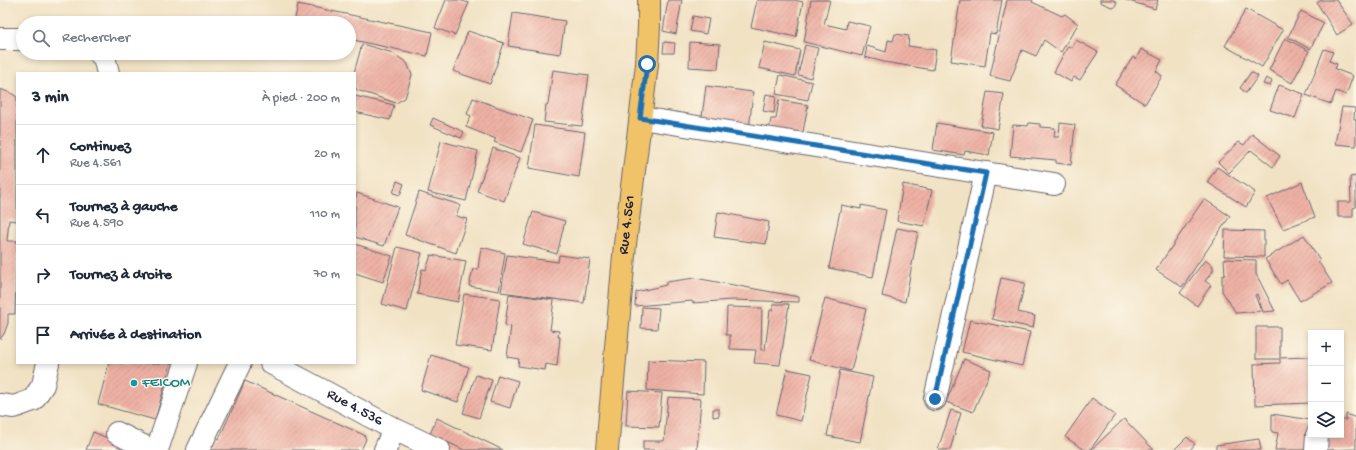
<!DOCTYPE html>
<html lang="fr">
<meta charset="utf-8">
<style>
body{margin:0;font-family:"Gochi Hand",sans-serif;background:#f6f6f7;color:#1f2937}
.controls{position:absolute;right:12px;bottom:12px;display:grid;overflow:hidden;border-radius:0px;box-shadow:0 2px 6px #0003}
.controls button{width:36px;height:36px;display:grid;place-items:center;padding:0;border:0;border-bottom:1px solid #e0e1e3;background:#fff;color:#1f2937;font:20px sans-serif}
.stop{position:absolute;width:12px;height:12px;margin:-9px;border:3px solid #1f6fb2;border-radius:50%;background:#fff}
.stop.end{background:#1f6fb2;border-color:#fff;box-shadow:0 1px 4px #0008}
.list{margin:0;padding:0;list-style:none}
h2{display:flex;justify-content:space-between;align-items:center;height:52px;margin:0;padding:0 16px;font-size:17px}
h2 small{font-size:13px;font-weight:400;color:#747a83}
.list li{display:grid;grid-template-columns:26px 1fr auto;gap:12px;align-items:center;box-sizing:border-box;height:60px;padding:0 16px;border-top:1px solid #e0e1e3}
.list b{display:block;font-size:15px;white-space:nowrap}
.list p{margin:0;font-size:13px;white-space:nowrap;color:#747a83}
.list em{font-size:13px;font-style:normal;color:#747a83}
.icon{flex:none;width:22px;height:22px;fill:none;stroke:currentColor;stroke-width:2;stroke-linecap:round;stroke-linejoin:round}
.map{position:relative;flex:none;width:1356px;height:450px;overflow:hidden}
.search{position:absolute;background:#fff;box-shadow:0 2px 6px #0003;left:16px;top:16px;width:340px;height:44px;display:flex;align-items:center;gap:10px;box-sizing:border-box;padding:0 14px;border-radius:22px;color:#747a83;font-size:15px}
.panel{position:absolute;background:#fff;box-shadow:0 2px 6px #0003;left:16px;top:72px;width:340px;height:292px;border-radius:0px}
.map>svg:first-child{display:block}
</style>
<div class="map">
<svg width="1356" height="450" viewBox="0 0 1356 450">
<defs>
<pattern id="building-hatch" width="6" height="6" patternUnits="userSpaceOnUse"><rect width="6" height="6" fill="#eeb1a5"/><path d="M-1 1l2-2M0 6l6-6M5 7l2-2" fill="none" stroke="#cc988f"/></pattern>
</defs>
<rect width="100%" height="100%" fill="#fcf5e5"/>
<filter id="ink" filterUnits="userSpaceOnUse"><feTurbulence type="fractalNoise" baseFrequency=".025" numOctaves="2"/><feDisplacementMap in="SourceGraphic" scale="8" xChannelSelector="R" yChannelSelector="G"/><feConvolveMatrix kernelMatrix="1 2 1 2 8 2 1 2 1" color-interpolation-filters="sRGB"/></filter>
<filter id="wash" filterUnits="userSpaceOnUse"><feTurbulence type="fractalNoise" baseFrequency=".012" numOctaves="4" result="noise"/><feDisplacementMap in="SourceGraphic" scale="16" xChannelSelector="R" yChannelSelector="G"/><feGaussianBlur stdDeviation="0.9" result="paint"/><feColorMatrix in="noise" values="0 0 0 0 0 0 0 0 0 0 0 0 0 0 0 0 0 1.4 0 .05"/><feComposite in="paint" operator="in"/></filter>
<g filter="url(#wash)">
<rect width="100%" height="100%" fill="#f1e2c4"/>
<g id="blocks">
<!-- building -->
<path fill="url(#building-hatch)" d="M446 0H459L469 3 455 35 435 28Z
M668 0H682L676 34 663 31Z
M757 0H794L803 2 796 37 751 27Z
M811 0H830L824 24 846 29 847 21 870 26 862 56 804 42Z
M960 0H1002L996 34 990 33 985 66 951 61Z
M1007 0H1033L1032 2 1062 16 1065 14 1078 24 1061 52 1044 40 1036 56 1022 50 1010 81 990 76Z
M1100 0H1113L1117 2 1114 8 1100 2Z
M1126 0H1158L1155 9Z
M1321 0H1336L1353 24 1337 35 1317 3Z
M298 4 432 32 427 56 349 39V23H294Z
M1246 9 1283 30 1262 67 1225 46Z
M1301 11 1324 23 1310 49 1288 37Z
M513 13 565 21 560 54 508 46Z
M693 16 709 19 706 34 690 31Z
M468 31 504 43 490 84 453 71Z
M895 34 909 36 908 46 936 50 933 70 884 62 865 57 867 46 886 52 888 40 893 41Z
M1285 38 1309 51 1292 83 1269 70Z
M1076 40 1098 52 1080 80 1074 77 1071 82 1054 72 1068 46 1072 48Z
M664 42 675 43 674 53H663Z
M690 42 720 44 718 69 689 67Z
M765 42 800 50 795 76 759 68Z
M362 44 393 53 407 63 412 75 405 98 396 103 357 90 355 87 354 73Z
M805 45 818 48 811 78 798 75Z
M1141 49 1162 60 1156 71 1162 76 1145 104 1115 85 1133 57 1136 59Z
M1324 49 1333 52 1329 61 1337 64 1335 69 1353 76 1346 95 1336 91 1331 104 1306 95Z
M553 70 589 75 582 126 544 122 546 105 548 104Z
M1251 72 1258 76 1246 93 1240 88Z
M780 75 812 82 808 100 776 94Z
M1266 78 1272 81 1270 86 1263 84Z
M1279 85 1304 94 1295 118 1270 110Z
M706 86 753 92 749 130 701 124Z
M0 89 11 93 17 97V221L9 220 7 241H17L15 314H8V323L4 334 0 339Z
M987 92 1004 94 998 129 981 126Z
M766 94 776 96 774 113 763 111Z
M355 96 394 105 390 120 355 112Z
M473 98 533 120 521 152 494 142 496 139 466 127 471 116 467 114Z
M779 100 808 105 801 143 768 137 771 119H776Z
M1342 107 1355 108 1354 119H1356V146L1335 144Z
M433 118 464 132 461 138 430 125Z
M937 123 993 132 989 155 965 151 964 155 933 150Z
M1029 123 1040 124V127L1055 128 1054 137H1059L1060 123 1075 125 1071 165 1056 163V160L1010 156 1013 125 1028 126Z
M535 125 585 132 579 177 529 168Z
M1252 134 1280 156 1273 167 1251 150 1229 173 1218 162 1239 142 1244 145Z
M441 141 478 151 466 201 428 192Z
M493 148 520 158 504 201 477 191Z
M1217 167 1255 192 1246 207 1207 182Z
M1356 176V207L1353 208V217H1338V202H1351L1350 177Z
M397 181 404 184 400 195 393 193Z
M1302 182 1315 217 1283 229 1267 198Z
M903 184 932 190 924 226 897 221Z
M419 192 460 205 456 216 467 219 456 253 405 235Z
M357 193 398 207 384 246 355 237 356 232H355V200Z
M1204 199 1230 216 1182 287 1156 270Z
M841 205 861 209V205L886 210 873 277 829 268Z
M533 212 565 221 557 254 523 244Z
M718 212 769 222 766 244 714 237Z
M897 228 918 232 905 302 882 296Z
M1225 230 1264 231V257L1224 256Z
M1304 235 1320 260 1318 261 1332 283 1300 301 1287 280 1281 284 1265 259Z
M355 244 392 256 383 282 355 273Z
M397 247 422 253 407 311 382 304Z
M481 247 505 253 499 291 469 286 473 269H478Z
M431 255 466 261 458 302 417 294 422 269 426 270Z
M507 255 558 262 559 255 590 259 584 303 501 292Z
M1224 259 1256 260V274L1275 311 1263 312 1257 294 1255 295 1261 311 1236 313 1222 291V276L1225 275Z
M1205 260 1213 266V271L1205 281 1211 285 1197 306 1180 293Z
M695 278 799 297V302L731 300 693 303 692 301 635 306 636 292 666 285V282Z
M1001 278 1025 283 1018 312 1035 316 1033 328 992 319Z
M464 294 500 299 492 350 455 345Z
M509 294 554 300 550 330 559 331 558 337H560L557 366 546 364 545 370 518 366 519 359 507 357 511 326 505 325Z
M825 298 866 309 851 371 809 360Z
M773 304H789L780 365 754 363 756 350 730 349V335H726L727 307 762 308 761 350H765L770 310H773Z
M642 307 659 308 657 329 641 328Z
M970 320 1030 332 1022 366 962 352Z
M1256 327H1280V358L1311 357V403L1255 405 1254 364 1280 363V359H1256Z
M431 355 469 367 458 402 421 390Z
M964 359 991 370 973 412 946 402Z
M648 360 704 362 703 394 647 390Z
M109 363H171L155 420 98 404Z
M787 369 812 374 801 421 776 415Z
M840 370 873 377 860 442 827 436Z
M476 375 492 380 479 418 463 413Z
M498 375 518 381 510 408 490 402Z
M245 381 364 435 366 439 361 450H211L216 438 219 439Z
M628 391 662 393 659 427 626 426Z
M668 397 701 399 697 450H643V441H664Z
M1092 398 1115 415 1090 450H1085L1065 437Z
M713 409H719V416L713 417Z
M951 410 961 413 950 450H940L938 449Z
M1272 414 1311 420 1312 450H1275L1278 433 1272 432Z
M1346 414 1356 418V449L1327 450V435H1341V420H1346Z
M437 418 503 450H464L430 434Z
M1124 419 1154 450H1091Z
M93 432 125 445 123 450H86Z
M1187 437 1195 444 1190 450H1174Z
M1259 439 1261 450H1216V445Z"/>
</g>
</g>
<g filter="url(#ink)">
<use href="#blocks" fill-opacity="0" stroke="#6a656b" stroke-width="1"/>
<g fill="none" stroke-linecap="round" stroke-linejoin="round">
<!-- minor casing -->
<g stroke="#6a656b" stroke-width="24">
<g id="minor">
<path d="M0 39H23"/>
<path d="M99 53 104 57 108 73"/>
<path d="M641 118 1054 184"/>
<path id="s1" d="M271 363 394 429 439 450"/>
<path d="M935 399 986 173"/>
<path d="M0 405 14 407 33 400 43 385 48 363"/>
<path d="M117 433 151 450"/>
<path d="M157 450 186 363"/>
<path d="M198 450 240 363"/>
<path d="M385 450 394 429"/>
<path d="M1316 450 1317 435"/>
</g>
</g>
<!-- major casing -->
<g stroke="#6a656b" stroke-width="24">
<g id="major">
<path id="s2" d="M607 450 625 244 647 64 649 27V0"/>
</g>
</g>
<!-- minor -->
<use href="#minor" stroke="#fff" stroke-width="22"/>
<!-- major -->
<use href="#major" stroke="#f1c369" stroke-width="22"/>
</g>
</g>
<g fill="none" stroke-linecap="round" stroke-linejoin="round" filter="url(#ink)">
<!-- route -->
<path stroke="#1f6fb2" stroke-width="5" d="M647 64 640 118 986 173 935 399"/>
</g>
<!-- markers -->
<circle fill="#0f9aa8" stroke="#fcf5e5" stroke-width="1.5" cx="134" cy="383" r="4"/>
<g text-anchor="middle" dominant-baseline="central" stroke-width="3" stroke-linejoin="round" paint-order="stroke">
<!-- street labels -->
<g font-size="15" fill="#22223b" stroke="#fcf5e5">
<text stroke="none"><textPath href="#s2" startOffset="226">Rue 4.561</textPath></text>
<text stroke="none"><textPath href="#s1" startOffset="95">Rue 4.536</textPath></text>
</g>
<!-- culture labels -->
<g font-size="15" fill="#0d838f" stroke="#fcf5e5" text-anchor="start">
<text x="142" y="383">FEICOM</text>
</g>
</g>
</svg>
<div class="controls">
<button>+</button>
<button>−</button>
<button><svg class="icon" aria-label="layers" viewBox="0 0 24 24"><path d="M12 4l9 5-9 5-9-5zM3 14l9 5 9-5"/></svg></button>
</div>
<div class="stop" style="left:647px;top:64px"></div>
<div class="stop end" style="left:935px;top:399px"></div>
<div class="search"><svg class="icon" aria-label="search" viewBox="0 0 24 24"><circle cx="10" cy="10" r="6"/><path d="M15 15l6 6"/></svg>Rechercher</div>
<section class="panel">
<h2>3 min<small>À pied · 200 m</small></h2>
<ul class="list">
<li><svg class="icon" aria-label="ahead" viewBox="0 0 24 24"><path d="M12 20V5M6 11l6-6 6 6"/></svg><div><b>Continuez</b><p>Rue 4.561</p></div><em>20 m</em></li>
<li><svg class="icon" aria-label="left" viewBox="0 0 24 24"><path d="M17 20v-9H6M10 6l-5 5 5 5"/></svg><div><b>Tournez à gauche</b><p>Rue 4.590</p></div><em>110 m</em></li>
<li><svg class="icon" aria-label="right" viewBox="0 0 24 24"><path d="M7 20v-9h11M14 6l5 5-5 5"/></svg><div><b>Tournez à droite</b></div><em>70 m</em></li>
<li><svg class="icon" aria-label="arrive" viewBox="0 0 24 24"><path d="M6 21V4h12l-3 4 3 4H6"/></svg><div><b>Arrivée à destination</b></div></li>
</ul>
</section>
</div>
